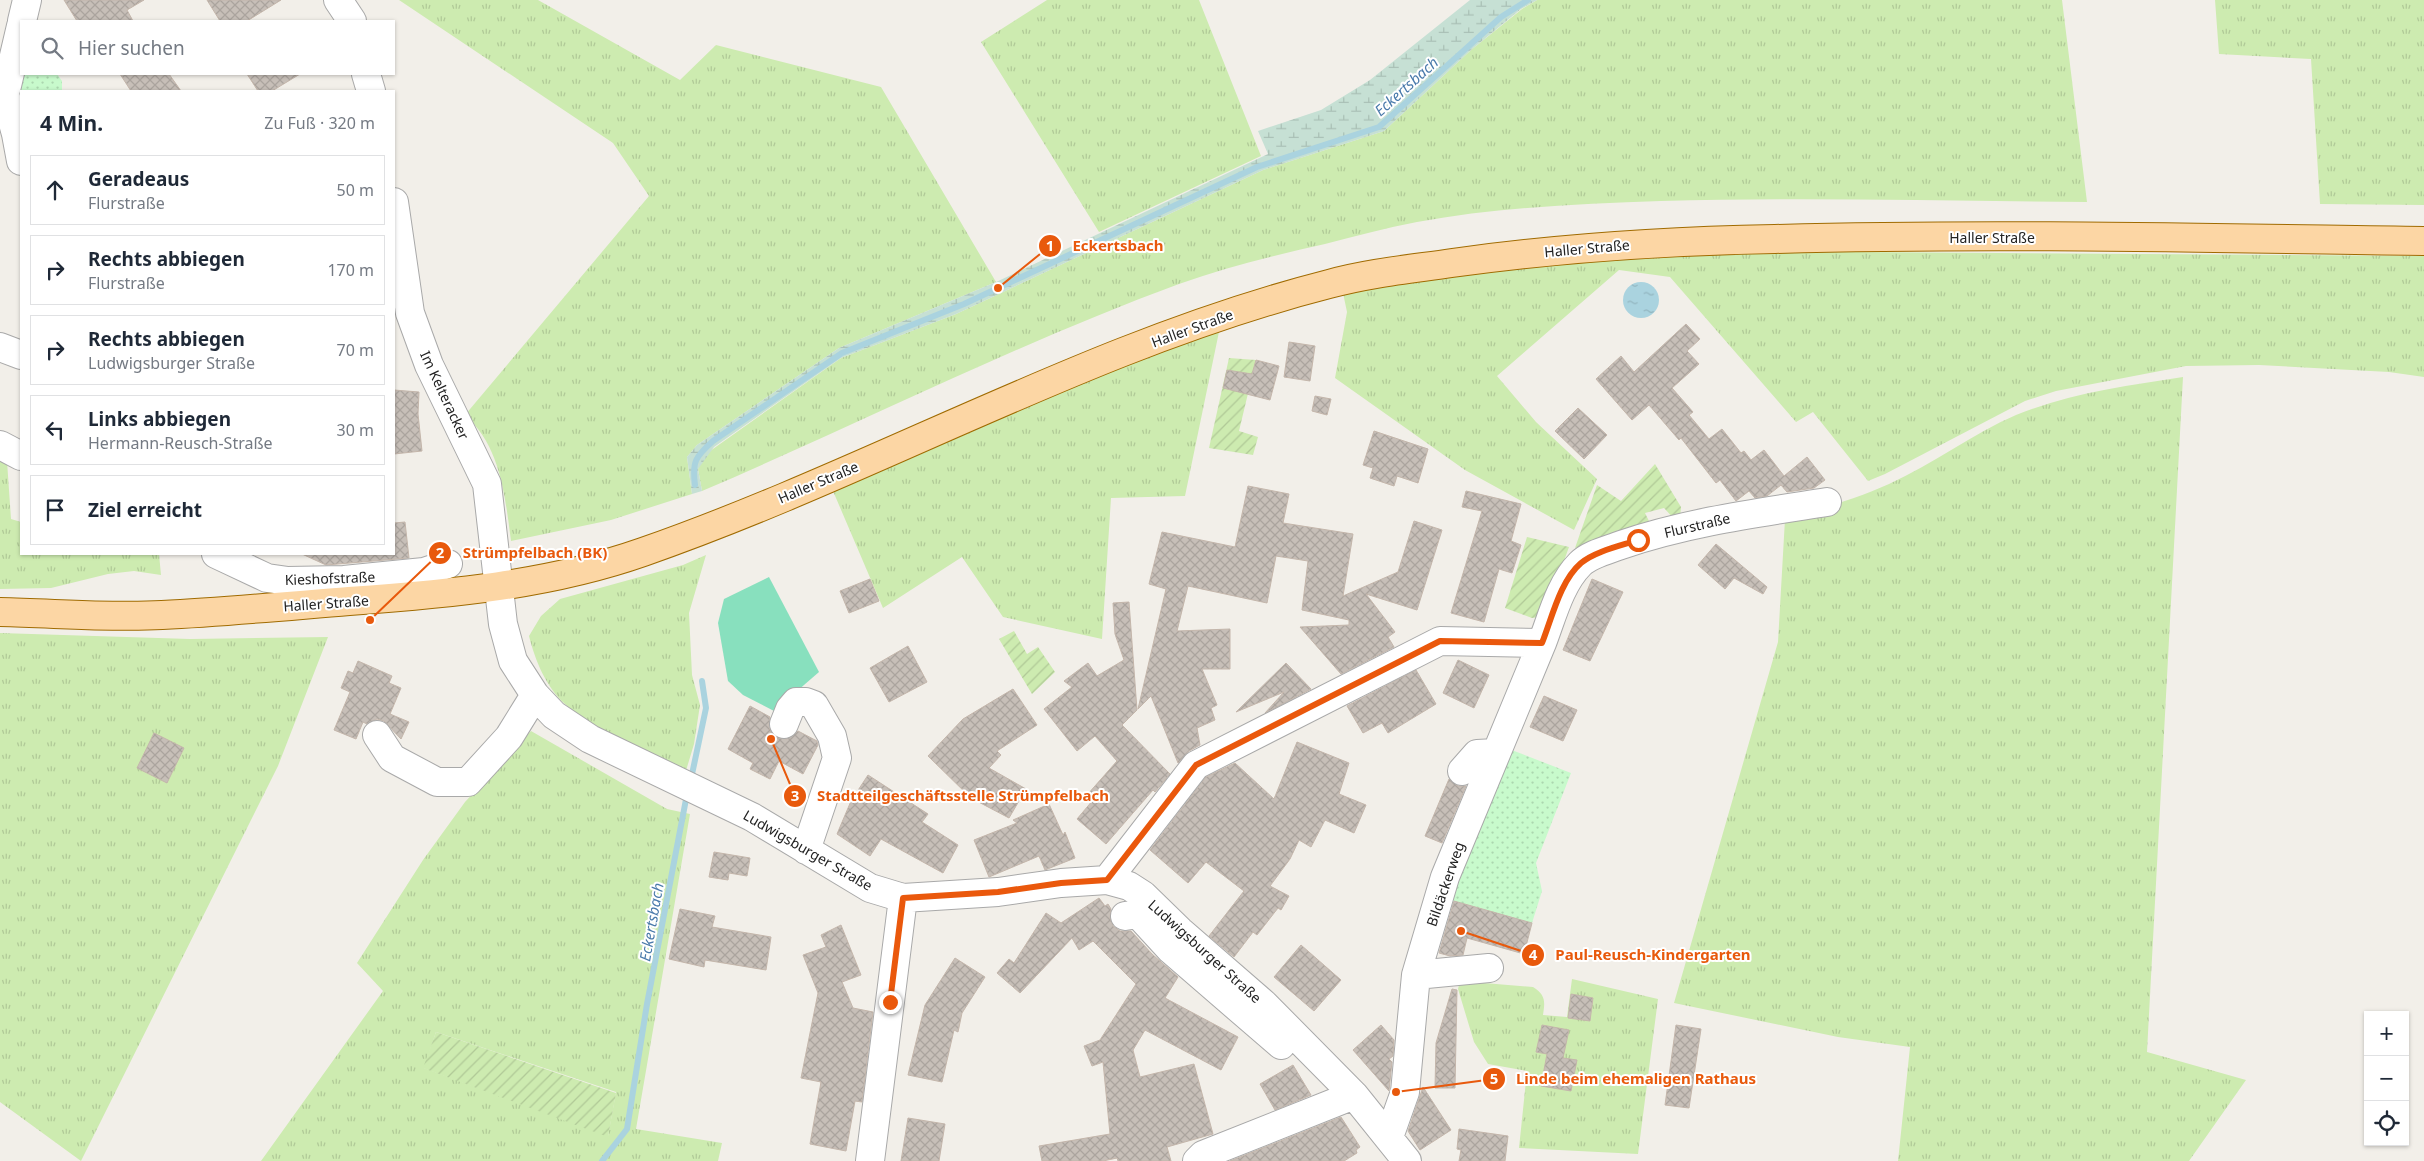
<!DOCTYPE html>
<html lang="de">
<meta charset="utf-8">
<style>
body{margin:0;font-family:"Noto Sans",sans-serif;background:#f2f2f3;color:#1f2937}
.controls{position:absolute;right:15px;bottom:15px;display:grid;overflow:hidden;border-radius:0px;box-shadow:0 1px 4px #0004}
.controls button{width:45px;height:45px;display:grid;place-items:center;padding:0;border:0;border-bottom:1px solid #e0e1e3;background:#fff;color:#1f2937;font:25px sans-serif}
.stop{position:absolute;width:15px;height:15px;margin:-11px;border:4px solid #ea580c;border-radius:50%;background:#fff}
.stop.end{background:#ea580c;border-color:#fff;box-shadow:0 1px 5px #0008}
.list{margin:0;padding:0;list-style:none}
h2{display:flex;justify-content:space-between;align-items:center;height:65px;margin:0;padding:0 20px;font-size:21px}
h2 small{font-size:16px;font-weight:400;color:#747a83}
.list li{display:grid;grid-template-columns:32px 1fr auto;gap:15px;align-items:center;box-sizing:border-box;height:70px;margin:0 10px 10px;padding:0 10px;border:1px solid #e0e1e3;border-radius:0px}
.list b{display:block;font-size:19px;white-space:nowrap}
.list p{margin:0;font-size:16px;white-space:nowrap;color:#747a83}
.list em{font-size:16px;font-style:normal;color:#747a83}
.icon{flex:none;width:28px;height:28px;fill:none;stroke:currentColor;stroke-width:2;stroke-linecap:round;stroke-linejoin:round}
.map{position:relative;flex:none;width:2424px;height:1161px;overflow:hidden}
.search{position:absolute;background:#fff;box-shadow:0 1px 4px #0004;left:20px;top:20px;width:375px;height:55px;display:flex;align-items:center;gap:12px;box-sizing:border-box;padding:0 18px;border-radius:0px;color:#747a83;font-size:19px}
.panel{position:absolute;background:#fff;box-shadow:0 1px 4px #0004;left:20px;top:90px;width:375px;height:465px;border-radius:0px}
.map>svg:first-child{display:block}
</style>
<div class="map">
<svg width="2424" height="1161" viewBox="0 0 2424 1161">
<defs>
<pattern id="grass-tufts" width="24" height="20" patternUnits="userSpaceOnUse" patternTransform="scale(1.25)"><rect width="24" height="20" fill="#cdebb0"/><path d="M3 7l-1-3M5 7V3M7 7l1-3M15 17l-1-3M17 17v-4M19 17l1-3" fill="none" stroke="#b0c997"/></pattern>
<pattern id="wetland-marsh" width="20" height="14" patternUnits="userSpaceOnUse" patternTransform="scale(1.25)"><rect width="20" height="14" fill="#c6e0d4"/><path d="M1 5h8M5 5V1M11 12h8M15 12V8" fill="none" stroke="#aac0b6"/></pattern>
<pattern id="park-dots" width="8" height="8" patternUnits="userSpaceOnUse" patternTransform="scale(1.25)"><rect width="8" height="8" fill="#c8facc"/><path d="M2 2h.1M6 6h.1" fill="none" stroke="#acd6af" stroke-width="1.8" stroke-linecap="round"/></pattern>
<pattern id="garden-furrows" width="10" height="10" patternUnits="userSpaceOnUse" patternTransform="scale(1.25)"><rect width="10" height="10" fill="#cdebb0"/><path d="M-1 1l2-2M0 10L10 0M9 11l2-2" fill="none" stroke="#b0c997"/></pattern>
<pattern id="water-ripples" width="26" height="14" patternUnits="userSpaceOnUse" patternTransform="scale(1.25)"><rect width="26" height="14" fill="#aad3df"/><path d="M2 4q2-2 4 0t4 0M15 11q2-2 4 0t4 0" fill="none" stroke="#92b5bf"/></pattern>
<pattern id="building-cross-hatch" width="8" height="8" patternUnits="userSpaceOnUse" patternTransform="scale(1.25)"><rect width="8" height="8" fill="#c7bfb8"/><path d="M0 0l8 8M0 8l8-8" fill="none" stroke="#aba49e"/></pattern>
</defs>
<rect width="100%" height="100%" fill="#f2efe9"/>
<!-- grass -->
<path fill="url(#grass-tufts)" fill-rule="evenodd" d="M399 0H538L680 80 716 45 881 87 996 282 839 348 697 445 687 457 692 494 611 520 511 541C505 496 501 447 465 415L649 196 613 143Z
M1047 0H1199L1261 156 1099 232 981 42Z
M1537 0H2062L2087 202C1945 201 1803 197 1661 201 1579 204 1498 207 1417 222 1386 228 1356 236 1325 244 1276 255 1227 267 1179 284 1016 344 861 423 702 491L698 469 703 456 841 358 956 314 1263 170 1384 131 1471 50 1522 9Z
M2215 0H2424V205L2320 204 2311 59 2219 54Z
M1856 252 2424 256V377L2389 372 2259 365 2186 366 2056 391 2025 401 1885 474 1868 481 1813 412 1796 422 1670 277 1619 270 1497 376 1536 422 1597 479 1574 530 1465 470 1335 378 1347 312 1343 293 1500 263 1602 254Z
M1220 327 1185 496 1111 498 1102 639 1003 617 962 557 883 608 833 491 1136 359Z
M2183 377 2147 1052 2246 1080 2189 1161H1898L1910 1047 1838 1037 1674 1003 1778 642 1785 519C1820 509 1856 499 1889 484 1933 464 1972 434 2016 415 2070 393 2126 386 2183 377Z
M0 458 7 461 11 519 21 522V554H159L161 575 134 571 108 574 51 588 0 589Z
M706 555 689 613 692 675 700 705 694 744 685 774C648 754 596 732 565 704 546 687 535 660 529 636L541 616 560 599 683 565Z
M0 633 190 639 328 637 278 766 81 1161 0 1102Z
M531 731 667 809 690 814 636 1129 722 1143 718 1161H261L383 991 357 963 423 860 465 802ZM436 1032 616 1092 608 1136 424 1068Z
M1572 979 1658 999 1638 1154 1519 1148 1527 1071 1488 1064 1474 1042 1458 989 1460 981 1533 987C1546 995 1545 1002 1543 1015L1567 1017Z"/>
<!-- wetland -->
<path fill="url(#wetland-marsh)" d="M1470 0H1537L1521 9 1471 50 1384 131 1263 170 956 314 841 358 714 447 698 469 702 491 692 494 687 457 697 445 839 348 996 282 1268 154 1258 131 1321 110 1370 80Z"/>
<!-- park -->
<path fill="url(#park-dots)" d="M23 74H57L62 81V91H21V109L18 91Z
M1504 747 1571 773 1536 863 1542 891 1532 923 1450 900Z"/>
<!-- garden -->
<path fill="url(#garden-furrows)" d="M1229 358 1256 360 1239 431 1258 437 1253 455 1209 448Z
M1655 464 1681 507 1680 519 1676 521 1664 508 1645 513 1650 523 1575 548 1597 485 1621 501Z
M1527 537 1569 547 1549 602 1539 617 1532 618 1505 608Z
M1014 631 1027 654 1038 647 1055 672 1032 694 999 639Z
M436 1032 616 1093 608 1137 423 1068Z"/>
<!-- pitch -->
<path fill="#88e0be" d="M769 577 819 672 774 711 743 695 728 681 718 623 724 599Z"/>
<!-- water -->
<path fill="url(#water-ripples)" d="M1623 300a18 18 0 1 1 36 0a18 18 0 1 1-36 0Z"/>
<g fill="none" stroke-linecap="round" stroke-linejoin="round">
<!-- stream -->
<path stroke="#aad3df" stroke-width="6" d="M695 485C692 462 695 457 713 441L842 353 964 304 1257 167 1379 127 1501 17 1528 0
M691 779 706 708 702 681
M602 1161 627 1129 647 1004 687 794"/>
</g>
<!-- building -->
<path fill="url(#building-cross-hatch)" stroke="#c4b6ab" d="M64 0H144L127 10 133 21H77Z
M207 0H281L247 21H220Z
M120 74H169L181 91H131Z
M247 74H300L272 91H258Z
M1686 324 1700 339 1687 351 1699 364 1672 388 1693 412 1689 415 1709 439 1722 429 1741 453 1744 451 1751 460 1764 450 1784 476 1807 457 1825 480 1814 488 1787 492 1781 485 1767 496 1755 498 1749 491 1736 501 1720 480 1716 483 1681 438 1679 440 1649 405 1632 420 1596 379 1621 356 1634 372Z
M1289 342 1315 346 1310 381 1284 377Z
M1256 360 1279 366 1270 400 1223 388 1227 370 1252 374Z
M394 390 419 392 418 414 422 451 394 454Z
M1315 396 1331 399 1327 415 1312 411Z
M1578 408 1607 435 1584 459 1555 431Z
M1374 431 1428 449 1418 483 1397 476 1394 486 1370 478 1373 468 1363 465Z
M1248 486 1289 494 1283 523 1353 534 1343 596 1398 572 1414 521 1442 530 1417 610 1366 594 1395 632 1388 637 1394 647 1341 674 1300 627 1349 625V620L1302 610 1308 561 1276 556 1267 603 1188 586 1177 631 1230 629V669H1202L1217 705 1211 708 1215 720 1197 728 1200 745 1189 751 1178 763 1151 696 1138 709 1166 589 1149 584 1162 532 1235 547Z
M1466 491 1521 504 1511 541 1521 545 1512 573 1499 569 1484 622 1451 613 1482 511 1462 507Z
M405 522 409 558 326 565 302 554H394V523Z
M1716 544 1767 587 1763 594 1734 578 1725 589 1698 565Z
M870 579 879 601 849 613 840 591Z
M1592 579 1623 592 1590 661 1563 650Z
M1129 602 1137 710 1122 725 1170 774 1155 792 1153 790 1106 844 1077 819 1093 800 1087 795 1117 761 1095 736 1077 751 1044 709 1072 687 1064 681 1088 663 1097 676 1124 660 1115 634 1113 603Z
M908 646 927 682 889 702 870 668Z
M1458 660 1489 675 1474 708 1443 693Z
M358 661 392 676 389 683 401 688 390 714 409 722 401 739 384 721 377 719 367 724 363 722 356 739 334 730 350 692 341 688 348 671 353 673Z
M1286 663 1311 689 1265 713 1284 692 1236 712Z
M1416 670 1436 704 1388 733 1382 723 1363 733 1347 706Z
M1013 689 1037 725 997 751 1001 755 989 768 1026 789 1009 818 971 798 928 756 963 719Z
M1544 696 1577 710 1563 741 1530 727Z
M750 706 770 717 769 727 772 734 778 738 787 739 798 731 817 741 818 745 803 774 779 761 770 779 750 769 753 763 728 749Z
M154 733 184 748 167 783 137 768Z
M1297 742 1349 763 1339 794 1366 805 1354 833 1325 820 1311 847 1299 840 1290 859 1270 886 1289 896 1281 910 1278 908 1257 935 1253 932 1234 957 1209 936 1244 891 1206 862 1188 883 1150 850 1206 777 1235 763 1274 799Z
M868 775 928 814 922 822 958 845 943 873 881 839 870 856 837 834 851 801Z
M1449 779 1458 786H1466L1442 843 1425 836Z
M1049 804 1063 835 1065 832 1075 858 1045 870 1039 856 989 877 974 840 1017 823 1013 820Z
M714 852 750 858 747 876 729 873 728 880 709 877Z
M1099 898 1105 906 1108 904 1111 909 1110 918 1113 926 1120 931H1131L1152 954 1178 977 1165 998 1238 1037 1221 1070 1145 1030 1133 1050 1140 1077 1194 1064 1213 1134 1167 1147 1171 1161H1118L1117 1158 1103 1161H1042L1039 1146 1110 1134 1103 1062 1092 1066 1084 1046 1100 1040 1136 984 1093 941 1079 950 1072 938 1020 993 997 973 1009 959 1014 963 1046 913 1061 923Z
M1454 901 1532 923 1524 954 1467 938 1463 955 1450 956 1439 953Z
M680 909 715 916 712 927 771 937 766 970 705 960 704 967 669 959Z
M841 925 861 975 842 982 853 1008 873 1012 862 1102 855 1101 846 1151 810 1144 821 1082 801 1078 818 993 803 955 826 947 821 935Z
M1301 945 1341 980 1314 1011 1274 977Z
M955 958 985 977 962 1013 958 1032 954 1030 942 1082 908 1075 925 1005Z
M1452 989 1457 990 1455 1088H1435L1436 1043Z
M1571 994 1593 998 1590 1021 1568 1018Z
M1381 1025 1394 1040 1393 1056 1389 1059 1392 1062 1389 1091 1353 1050Z
M1542 1025 1569 1030 1563 1058 1577 1060 1571 1091 1541 1086 1547 1054 1536 1052Z
M1676 1025 1701 1029 1689 1108 1665 1105Z
M1293 1065 1311 1095 1275 1110 1260 1084Z
M1423 1087 1451 1130 1420 1150 1408 1131Z
M1341 1117 1360 1147 1356 1150 1357 1153 1344 1161H1230Z
M908 1118 945 1124 939 1161H901Z
M1459 1129 1508 1136 1505 1161H1459L1461 1150 1457 1149Z"/>
<g fill="none" stroke-linecap="round" stroke-linejoin="round">
<!-- minor casing -->
<g stroke="#a9a9a9" stroke-width="30">
<path id="minor" d="M338 0 352 21
M22 21 27 0
M366 74 371 91
M5 94 16 134 21 161
M0 102 5 94 21 26
M394 202 410 313 429 365 487 484 503 624 513 661 535 695 554 715 590 739 752 817 870 888 903 898 998 892 1061 883 1107 880 1129 886 1143 895 1180 931 1264 1004 1354 1095 1407 1161
M0 347 21 355
M0 445 21 456
M216 554 267 578 288 581 344 580 424 572 448 564
M784 724 790 709 796 702H806L814 705 832 736 837 758 806 850
M377 735 392 758 437 782H468L509 737 535 695
M1462 771 1477 754 1496 753
M1107 880 1196 765 1440 641 1542 643C1552 617 1560 584 1580 564 1590 554 1608 550 1621 545 1688 522 1757 513 1827 502
M1125 916 1138 914 1171 950 1281 1045
M1416 975 1489 968
M1389 1137 1405 1092 1416 975 1445 877 1542 643
M870 1161 903 898
M1197 1161 1203 1155 1354 1095"/>
</g>
<!-- major casing -->
<g stroke="#a06b00" stroke-width="30">
<path id="major" d="M0 612C54 613 109 618 162 615 224 612 287 606 349 601 448 594 549 585 643 552 875 471 1090 345 1329 284 1369 273 1411 269 1452 263 1559 248 1667 241 1775 239 1991 233 2208 238 2424 241"/>
</g>
<!-- minor -->
<use href="#minor" stroke="#fff" stroke-width="28"/>
<!-- major -->
<use href="#major" stroke="#fcd6a4" stroke-width="28"/>
</g>
<g fill="none" stroke-linecap="round" stroke-linejoin="round">
<!-- route -->
<path stroke="#ea580c" stroke-width="6" d="M890 1002 903 898 998 892 1061 883 1107 880 1196 765 1440 641 1542 643C1552 618 1560 581 1581 563 1596 551 1620 546 1638 540"/>
</g>
<g text-anchor="middle" dominant-baseline="central" stroke-width="4" stroke-linejoin="round" paint-order="stroke">
<!-- street labels -->
<g font-size="14" fill="#222" stroke="#fff">
<text x="1992" y="237">Haller Straße</text>
<text transform="translate(1587 248) rotate(-5)">Haller Straße</text>
<text transform="translate(1192 328) rotate(-20)">Haller Straße</text>
<text transform="translate(445 395) rotate(65)">Im Kelteracker</text>
<text transform="translate(818 482) rotate(-23)">Haller Straße</text>
<text transform="translate(1697 525) rotate(-13)">Flurstraße</text>
<text transform="translate(330 578) rotate(-2)">Kieshofstraße</text>
<text transform="translate(326 603) rotate(-4)">Haller Straße</text>
<text transform="translate(808 850) rotate(30)">Ludwigsburger Straße</text>
<text transform="translate(1445 884) rotate(-71)">Bildäckerweg</text>
<text transform="translate(1205 951) rotate(42)">Ludwigsburger Straße</text>
</g>
<!-- water labels -->
<g font-size="15" font-style="italic" fill="#4a7aab" stroke="#fff">
<text transform="translate(1406 86) rotate(-42)">Eckertsbach</text>
<text transform="translate(651 922) rotate(-80)">Eckertsbach</text>
</g>
</g>
<!-- callouts -->
<path fill="none" stroke="#e8590c" stroke-width="2" d="M998 288L1050 246M370 620L440 553M771 739L795 796M1461 931L1533 955M1396 1092L1494 1079"/>
<g fill="#e8590c" stroke="#fff" stroke-width="2">
<circle cx="998" cy="288" r="5"/>
<circle cx="370" cy="620" r="5"/>
<circle cx="771" cy="739" r="5"/>
<circle cx="1461" cy="931" r="5"/>
<circle cx="1396" cy="1092" r="5"/>
<circle cx="1050" cy="246" r="12"/>
<circle cx="440" cy="553" r="12"/>
<circle cx="795" cy="796" r="12"/>
<circle cx="1533" cy="955" r="12"/>
<circle cx="1494" cy="1079" r="12"/>
</g>
<g font-size="15" text-anchor="middle" font-weight="bold" fill="#fff">
<text x="1050" y="251">1</text>
<text x="440" y="558">2</text>
<text x="795" y="801">3</text>
<text x="1533" y="960">4</text>
<text x="1494" y="1084">5</text>
</g>
<g font-size="15" text-anchor="middle" font-weight="bold" fill="#e8590c" stroke="#fff" stroke-width="4" stroke-linejoin="round" paint-order="stroke">
<text x="1118" y="251">Eckertsbach</text>
<text x="535" y="558">Strümpfelbach (BK)</text>
<text x="963" y="801">Stadtteilgeschäftsstelle Strümpfelbach</text>
<text x="1653" y="960">Paul-Reusch-Kindergarten</text>
<text x="1636" y="1084">Linde beim ehemaligen Rathaus</text>
</g>
</svg>
<div class="controls">
<button>+</button>
<button>−</button>
<button><svg class="icon" aria-label="locate" viewBox="0 0 24 24"><circle cx="12" cy="12" r="6"/><path d="M12 2v4M12 18v4M2 12h4M18 12h4"/></svg></button>
</div>
<div class="stop" style="left:1638px;top:540px"></div>
<div class="stop end" style="left:890px;top:1002px"></div>
<div class="search"><svg class="icon" aria-label="search" viewBox="0 0 24 24"><circle cx="10" cy="10" r="6"/><path d="M15 15l6 6"/></svg>Hier suchen</div>
<section class="panel">
<h2>4 Min.<small>Zu Fuß · 320 m</small></h2>
<ul class="list">
<li><svg class="icon" aria-label="ahead" viewBox="0 0 24 24"><path d="M12 20V5M6 11l6-6 6 6"/></svg><div><b>Geradeaus</b><p>Flurstraße</p></div><em>50 m</em></li>
<li><svg class="icon" aria-label="right" viewBox="0 0 24 24"><path d="M7 20v-9h11M14 6l5 5-5 5"/></svg><div><b>Rechts abbiegen</b><p>Flurstraße</p></div><em>170 m</em></li>
<li><svg class="icon" aria-label="right" viewBox="0 0 24 24"><path d="M7 20v-9h11M14 6l5 5-5 5"/></svg><div><b>Rechts abbiegen</b><p>Ludwigsburger Straße</p></div><em>70 m</em></li>
<li><svg class="icon" aria-label="left" viewBox="0 0 24 24"><path d="M17 20v-9H6M10 6l-5 5 5 5"/></svg><div><b>Links abbiegen</b><p>Hermann-Reusch-Straße</p></div><em>30 m</em></li>
<li><svg class="icon" aria-label="arrive" viewBox="0 0 24 24"><path d="M6 21V4h12l-3 4 3 4H6"/></svg><div><b>Ziel erreicht</b></div></li>
</ul>
</section>
</div>
